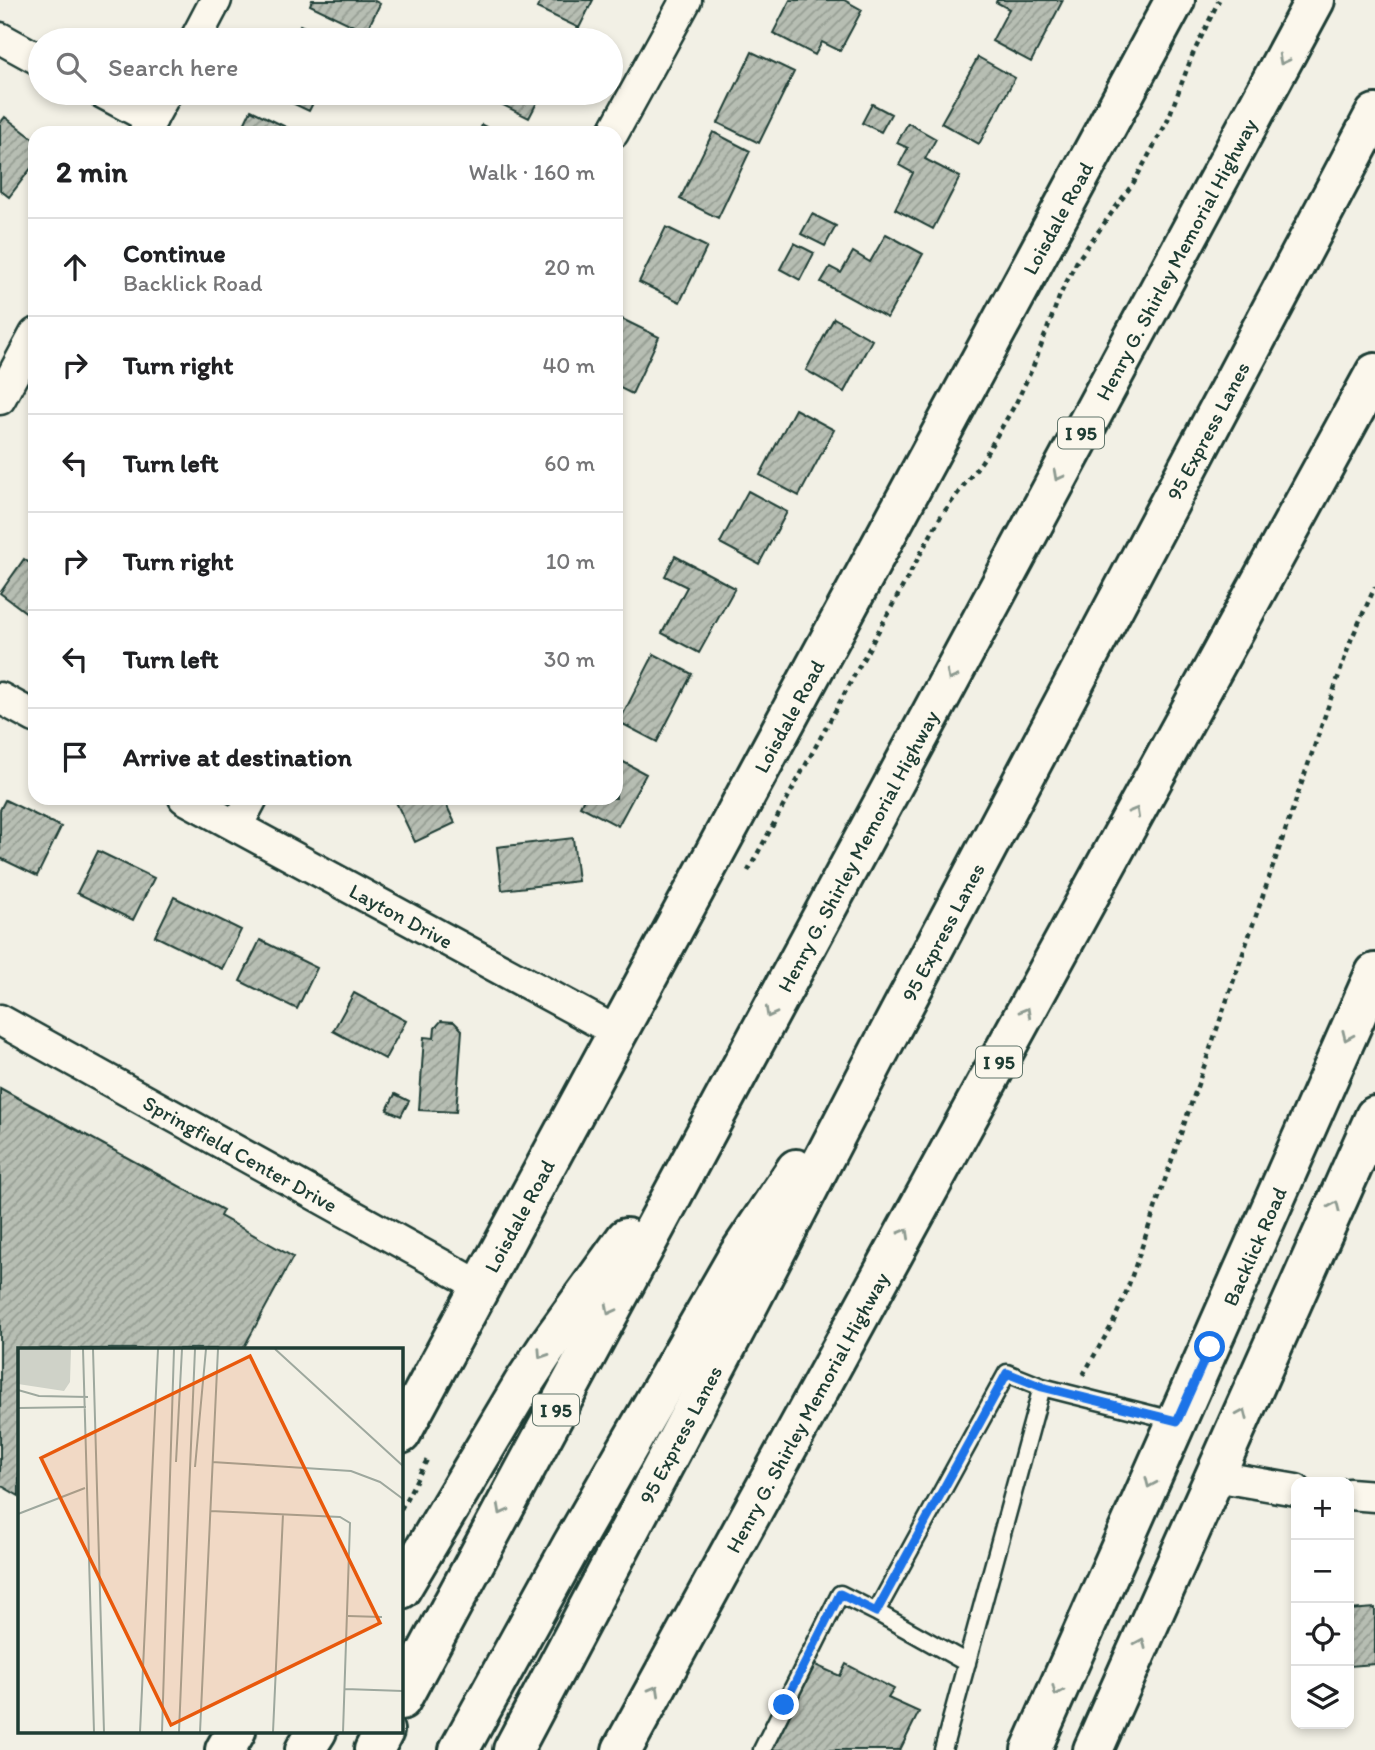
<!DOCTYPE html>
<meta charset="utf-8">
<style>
body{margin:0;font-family:Itim,sans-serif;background:#f2f2f2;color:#202124}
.controls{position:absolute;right:21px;bottom:21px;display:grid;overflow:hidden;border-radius:14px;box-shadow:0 4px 10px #0003}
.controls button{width:63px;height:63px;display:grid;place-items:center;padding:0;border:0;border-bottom:2px solid #e0e0e0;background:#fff;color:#202124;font:35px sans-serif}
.stop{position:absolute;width:21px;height:21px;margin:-16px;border:5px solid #1a73e8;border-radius:50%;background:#fff}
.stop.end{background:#1a73e8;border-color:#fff;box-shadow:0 2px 7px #0008}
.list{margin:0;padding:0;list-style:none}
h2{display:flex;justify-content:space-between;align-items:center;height:91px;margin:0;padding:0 28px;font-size:30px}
h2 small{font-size:23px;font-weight:400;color:#757577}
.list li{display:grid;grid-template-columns:46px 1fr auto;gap:21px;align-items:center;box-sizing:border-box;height:98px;padding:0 28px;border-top:2px solid #e0e0e0}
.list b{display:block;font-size:26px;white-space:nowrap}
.list p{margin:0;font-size:23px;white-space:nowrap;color:#757577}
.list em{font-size:23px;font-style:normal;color:#757577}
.icon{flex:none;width:38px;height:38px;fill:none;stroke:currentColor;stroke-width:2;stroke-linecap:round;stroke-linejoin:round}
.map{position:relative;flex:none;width:1375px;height:1750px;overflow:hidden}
.search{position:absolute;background:#fff;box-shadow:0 4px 10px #0003;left:28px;top:28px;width:595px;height:77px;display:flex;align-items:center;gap:18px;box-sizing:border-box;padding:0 24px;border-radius:38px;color:#757577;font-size:26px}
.panel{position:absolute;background:#fff;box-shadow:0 4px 10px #0003;left:28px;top:126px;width:595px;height:679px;border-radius:21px}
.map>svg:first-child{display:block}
</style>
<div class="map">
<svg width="1375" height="1750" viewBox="0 0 1375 1750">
<defs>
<pattern id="building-hatch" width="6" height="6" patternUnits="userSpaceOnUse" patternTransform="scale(1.75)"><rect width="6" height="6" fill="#b7beb3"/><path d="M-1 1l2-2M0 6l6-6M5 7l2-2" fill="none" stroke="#949c92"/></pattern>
</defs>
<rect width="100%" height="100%" fill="#f2f0e5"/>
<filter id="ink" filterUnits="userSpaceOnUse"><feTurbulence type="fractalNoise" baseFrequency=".0143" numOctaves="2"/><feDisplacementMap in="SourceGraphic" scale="14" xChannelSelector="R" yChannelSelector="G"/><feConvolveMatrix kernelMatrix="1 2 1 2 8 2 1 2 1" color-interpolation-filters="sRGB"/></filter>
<g filter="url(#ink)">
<!-- building -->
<path fill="url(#building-hatch)" stroke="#1f3d34" stroke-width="2" d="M312 0H373L380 4 366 32 310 5Z
M541 0H593L579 28 537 8Z
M790 0H844L862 10 840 51 822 42 815 55 773 33Z
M997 0H1063L1031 62 992 41 1009 9 996 2Z
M300 25 332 40H293Z
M752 52 794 72 759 143 718 123Z
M978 57 1015 78 979 144 941 123Z
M271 93H318L309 111Z
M489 93H542L529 118 487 97Z
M872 104 891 114 881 132 862 123Z
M251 110 298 133H240Z
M5 117 35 140V163L9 197 0 190V123Z
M908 123 936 139 925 159 960 177 933 229 895 209 913 173 899 165 908 148 897 143Z
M482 125 498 133H479Z
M713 132 750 151 718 218 680 199Z
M812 214 836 226 825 246 801 234Z
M666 227 707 247 680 302 639 282Z
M886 234 923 254 887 318 821 282 830 267 841 273 853 252 870 262Z
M794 243 814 253 800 280 780 269Z
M616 316 659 337 632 394 616 386Z
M834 318 872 340 844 392 806 370Z
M795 409 834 430 799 496 760 475Z
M748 491 787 512 759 564 720 543Z
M675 556 735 588 699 653 662 633 687 587 665 576Z
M24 559 35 567V619L0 593Z
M654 654 692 674 657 742 619 722Z
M616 758 646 774 618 826 580 806 584 798H616Z
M394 798H443L455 823 415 842Z
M5 800 61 827 37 876 0 858V810Z
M573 838 578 881 502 890 497 847Z
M98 851 154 878 133 920 77 893Z
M174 897 241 930 222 969 155 936Z
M260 940 317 968 297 1009 240 981Z
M354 993 406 1021 385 1059 333 1031Z
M441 1021 454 1022 462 1030 456 1112 419 1110 424 1037 434 1038 435 1028Z
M0 1088 223 1210 220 1216 293 1257 243 1349H19V1496L0 1485Z
M395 1094 409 1101 401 1116 387 1110Z
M1375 1608V1664L1349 1666V1610Z
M813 1664 840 1676 846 1664 894 1689 888 1698 919 1712 900 1750H770Z"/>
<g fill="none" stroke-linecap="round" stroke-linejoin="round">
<!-- lane casing -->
<g stroke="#1f3d34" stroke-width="21">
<path id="lane" d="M876 1612 967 1663
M762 1750 840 1594 876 1612 1007 1373 1042 1387
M943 1750 1042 1387 1177 1421"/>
</g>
<!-- street casing -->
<g stroke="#1f3d34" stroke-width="35">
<g id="street">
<path d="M0 38 40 60"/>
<path d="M195 40 216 0"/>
<path d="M103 93 152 119"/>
<path d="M144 133 166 93"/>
<path d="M613 133 686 0"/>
<path d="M0 399 35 334"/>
<path d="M0 698 35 717"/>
<path id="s1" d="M184 798 617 1032"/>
<path d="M237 826 252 798"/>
<path id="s2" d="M0 1020 480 1286"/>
<path d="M1215 1476 1296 1490"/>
<path d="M1349 1494 1375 1496"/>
</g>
</g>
<!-- secondary casing -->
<g stroke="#1f3d34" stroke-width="44">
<g id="secondary">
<path id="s3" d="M401 1434 1175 0"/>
<path d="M225 1750 236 1731"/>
<path id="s4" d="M1031 1750 1375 973"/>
<path d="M1093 1750 1375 1116"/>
</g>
</g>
<!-- highway casing -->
<g stroke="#1f3d34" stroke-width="44">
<g id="highway">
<path d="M401 1589 523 1384 550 1343 626 1238"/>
<path id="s5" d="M401 1700 1315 0"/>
<path d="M305 1750 317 1731"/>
<path d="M374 1750 384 1731"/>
<path d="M459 1750 572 1545 739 1254 796 1169"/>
<path id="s6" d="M513 1750 740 1321 880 1050 1375 114"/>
<path id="s7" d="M622 1750 1375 373"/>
</g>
</g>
<!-- path -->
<path stroke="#1f3d34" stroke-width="4.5" stroke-dasharray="5 5" stroke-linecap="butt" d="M748 871 941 516 982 461 1016 403 1033 367 1060 295 1077 261 1134 182 1167 122 1192 56 1219 0
M1083 1375 1113 1323 1127 1290 1351 640 1375 587
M401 1509 429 1456"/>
<!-- lane -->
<use href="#lane" stroke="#fbf7ec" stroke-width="16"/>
<!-- street -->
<use href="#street" stroke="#fbf7ec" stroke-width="30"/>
<!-- secondary -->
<use href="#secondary" stroke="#fbf7ec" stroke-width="38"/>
<!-- highway -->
<use href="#highway" stroke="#fbf7ec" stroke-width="38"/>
</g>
<!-- one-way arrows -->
<defs><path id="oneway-chevron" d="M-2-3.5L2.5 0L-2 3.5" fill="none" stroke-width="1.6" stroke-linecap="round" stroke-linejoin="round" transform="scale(1.75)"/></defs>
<g stroke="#8d9a90">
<use href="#oneway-chevron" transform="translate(1283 60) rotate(118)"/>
<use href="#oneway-chevron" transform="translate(1058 476) rotate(118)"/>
<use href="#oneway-chevron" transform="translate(951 676) rotate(118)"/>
<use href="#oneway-chevron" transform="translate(1135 812) rotate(-61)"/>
<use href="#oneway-chevron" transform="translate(1026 1012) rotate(-61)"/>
<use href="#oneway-chevron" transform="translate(770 1013) rotate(118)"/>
<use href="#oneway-chevron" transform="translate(1347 1036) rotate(114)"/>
<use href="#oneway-chevron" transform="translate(1335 1206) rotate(-66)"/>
<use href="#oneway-chevron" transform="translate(905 1233) rotate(-61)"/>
<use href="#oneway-chevron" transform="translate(610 1310) rotate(118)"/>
<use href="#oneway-chevron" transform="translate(542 1354) rotate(123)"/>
<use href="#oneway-chevron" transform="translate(1243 1414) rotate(-66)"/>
<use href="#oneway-chevron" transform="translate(1150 1483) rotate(114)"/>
<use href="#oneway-chevron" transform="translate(502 1510) rotate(118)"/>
<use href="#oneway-chevron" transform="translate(1141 1643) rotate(-66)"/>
<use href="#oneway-chevron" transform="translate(655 1690) rotate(-61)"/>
<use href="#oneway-chevron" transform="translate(1057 1691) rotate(114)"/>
</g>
</g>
<g fill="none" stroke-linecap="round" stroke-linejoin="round" filter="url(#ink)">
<!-- route -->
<path stroke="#1a73e8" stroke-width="9" d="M784 1705 840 1594 876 1612 1007 1373 1042 1387 1177 1421 1210 1347"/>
</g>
<g text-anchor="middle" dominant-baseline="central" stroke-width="7" stroke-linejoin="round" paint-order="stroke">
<!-- shield labels -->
<g fill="#fbf7ec" stroke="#61756b" stroke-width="2">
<rect x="1058" y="417.5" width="46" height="31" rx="5"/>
<rect x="976" y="1046.5" width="46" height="31" rx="5"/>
<rect x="533" y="1394.5" width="46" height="31" rx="5"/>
</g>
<g font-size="19" font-weight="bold" fill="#1f3d34">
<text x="1081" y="433">I 95</text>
<text x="999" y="1062">I 95</text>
<text x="556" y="1410">I 95</text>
</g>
<!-- street labels -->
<g font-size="21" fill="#1f3d34" stroke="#fbf7ec">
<text stroke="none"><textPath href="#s3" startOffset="1382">Loisdale Road</textPath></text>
<text stroke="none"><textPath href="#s5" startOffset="1636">Henry G. Shirley Memorial Highway</textPath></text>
<text stroke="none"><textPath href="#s6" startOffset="1491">95 Express Lanes</textPath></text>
<text stroke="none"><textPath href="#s3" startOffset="816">Loisdale Road</textPath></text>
<text stroke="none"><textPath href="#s5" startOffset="964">Henry G. Shirley Memorial Highway</textPath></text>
<text stroke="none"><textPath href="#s1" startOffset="247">Layton Drive</textPath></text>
<text stroke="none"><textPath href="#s6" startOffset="924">95 Express Lanes</textPath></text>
<text stroke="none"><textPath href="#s2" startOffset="275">Springfield Center Drive</textPath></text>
<text stroke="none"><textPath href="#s3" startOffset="248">Loisdale Road</textPath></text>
<text stroke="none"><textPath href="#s4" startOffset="551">Backlick Road</textPath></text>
<text stroke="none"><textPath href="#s7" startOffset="385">Henry G. Shirley Memorial Highway</textPath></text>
<text stroke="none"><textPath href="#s6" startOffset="357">95 Express Lanes</textPath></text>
</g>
</g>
<!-- overview -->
<g transform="translate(18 1348)">
<rect width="385" height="385" fill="#f2f0e5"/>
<path d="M0 1H53L52 34 46 43 0 36Z" fill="#cfd2c8"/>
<path fill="none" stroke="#9ea89e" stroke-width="2" d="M65 1 76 384M75 1 86 384M257 1 385 118M0 42 21 48 70 49M0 60 68 59M158 114 164 1M194 114 333 123 362 134 385 151M177 119 188 1M192 163 322 169 332 175 325 384M0 166 67 140M330 268 364 269M327 341 385 343M122 384 140 1M144 384 156 1M161 384 177 1M182 384 200 1M255 384 265 166"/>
<path fill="#e8590c" fill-opacity="0.15" stroke="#e8590c" stroke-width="3.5" d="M232 8 362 275 153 377 23 110Z"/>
<rect width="385" height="385" fill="none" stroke="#1f3d34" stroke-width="3.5"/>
</g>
</svg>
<div class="controls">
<button>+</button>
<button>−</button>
<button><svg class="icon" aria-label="locate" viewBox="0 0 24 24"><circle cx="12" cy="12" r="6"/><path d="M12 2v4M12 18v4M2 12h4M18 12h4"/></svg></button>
<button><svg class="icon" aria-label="layers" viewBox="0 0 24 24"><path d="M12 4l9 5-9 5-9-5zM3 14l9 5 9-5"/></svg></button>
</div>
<div class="stop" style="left:1210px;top:1347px"></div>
<div class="stop end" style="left:784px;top:1705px"></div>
<div class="search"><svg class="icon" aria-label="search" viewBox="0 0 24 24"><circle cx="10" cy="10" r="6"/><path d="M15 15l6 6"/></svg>Search here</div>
<section class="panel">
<h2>2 min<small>Walk · 160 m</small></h2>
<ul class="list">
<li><svg class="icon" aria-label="ahead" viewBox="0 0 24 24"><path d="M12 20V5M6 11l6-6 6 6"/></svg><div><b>Continue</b><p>Backlick Road</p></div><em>20 m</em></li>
<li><svg class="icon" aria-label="right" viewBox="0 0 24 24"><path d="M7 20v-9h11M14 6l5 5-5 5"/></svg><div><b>Turn right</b></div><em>40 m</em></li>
<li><svg class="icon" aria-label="left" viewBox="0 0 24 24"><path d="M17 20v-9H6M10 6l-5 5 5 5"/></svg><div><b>Turn left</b></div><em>60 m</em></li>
<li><svg class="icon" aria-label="right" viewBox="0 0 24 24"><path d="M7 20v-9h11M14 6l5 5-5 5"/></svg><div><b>Turn right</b></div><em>10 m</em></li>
<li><svg class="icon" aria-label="left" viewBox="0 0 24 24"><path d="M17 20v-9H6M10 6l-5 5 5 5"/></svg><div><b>Turn left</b></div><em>30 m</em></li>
<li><svg class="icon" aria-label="arrive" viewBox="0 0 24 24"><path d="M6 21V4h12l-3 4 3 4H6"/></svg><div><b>Arrive at destination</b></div></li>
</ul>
</section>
</div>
